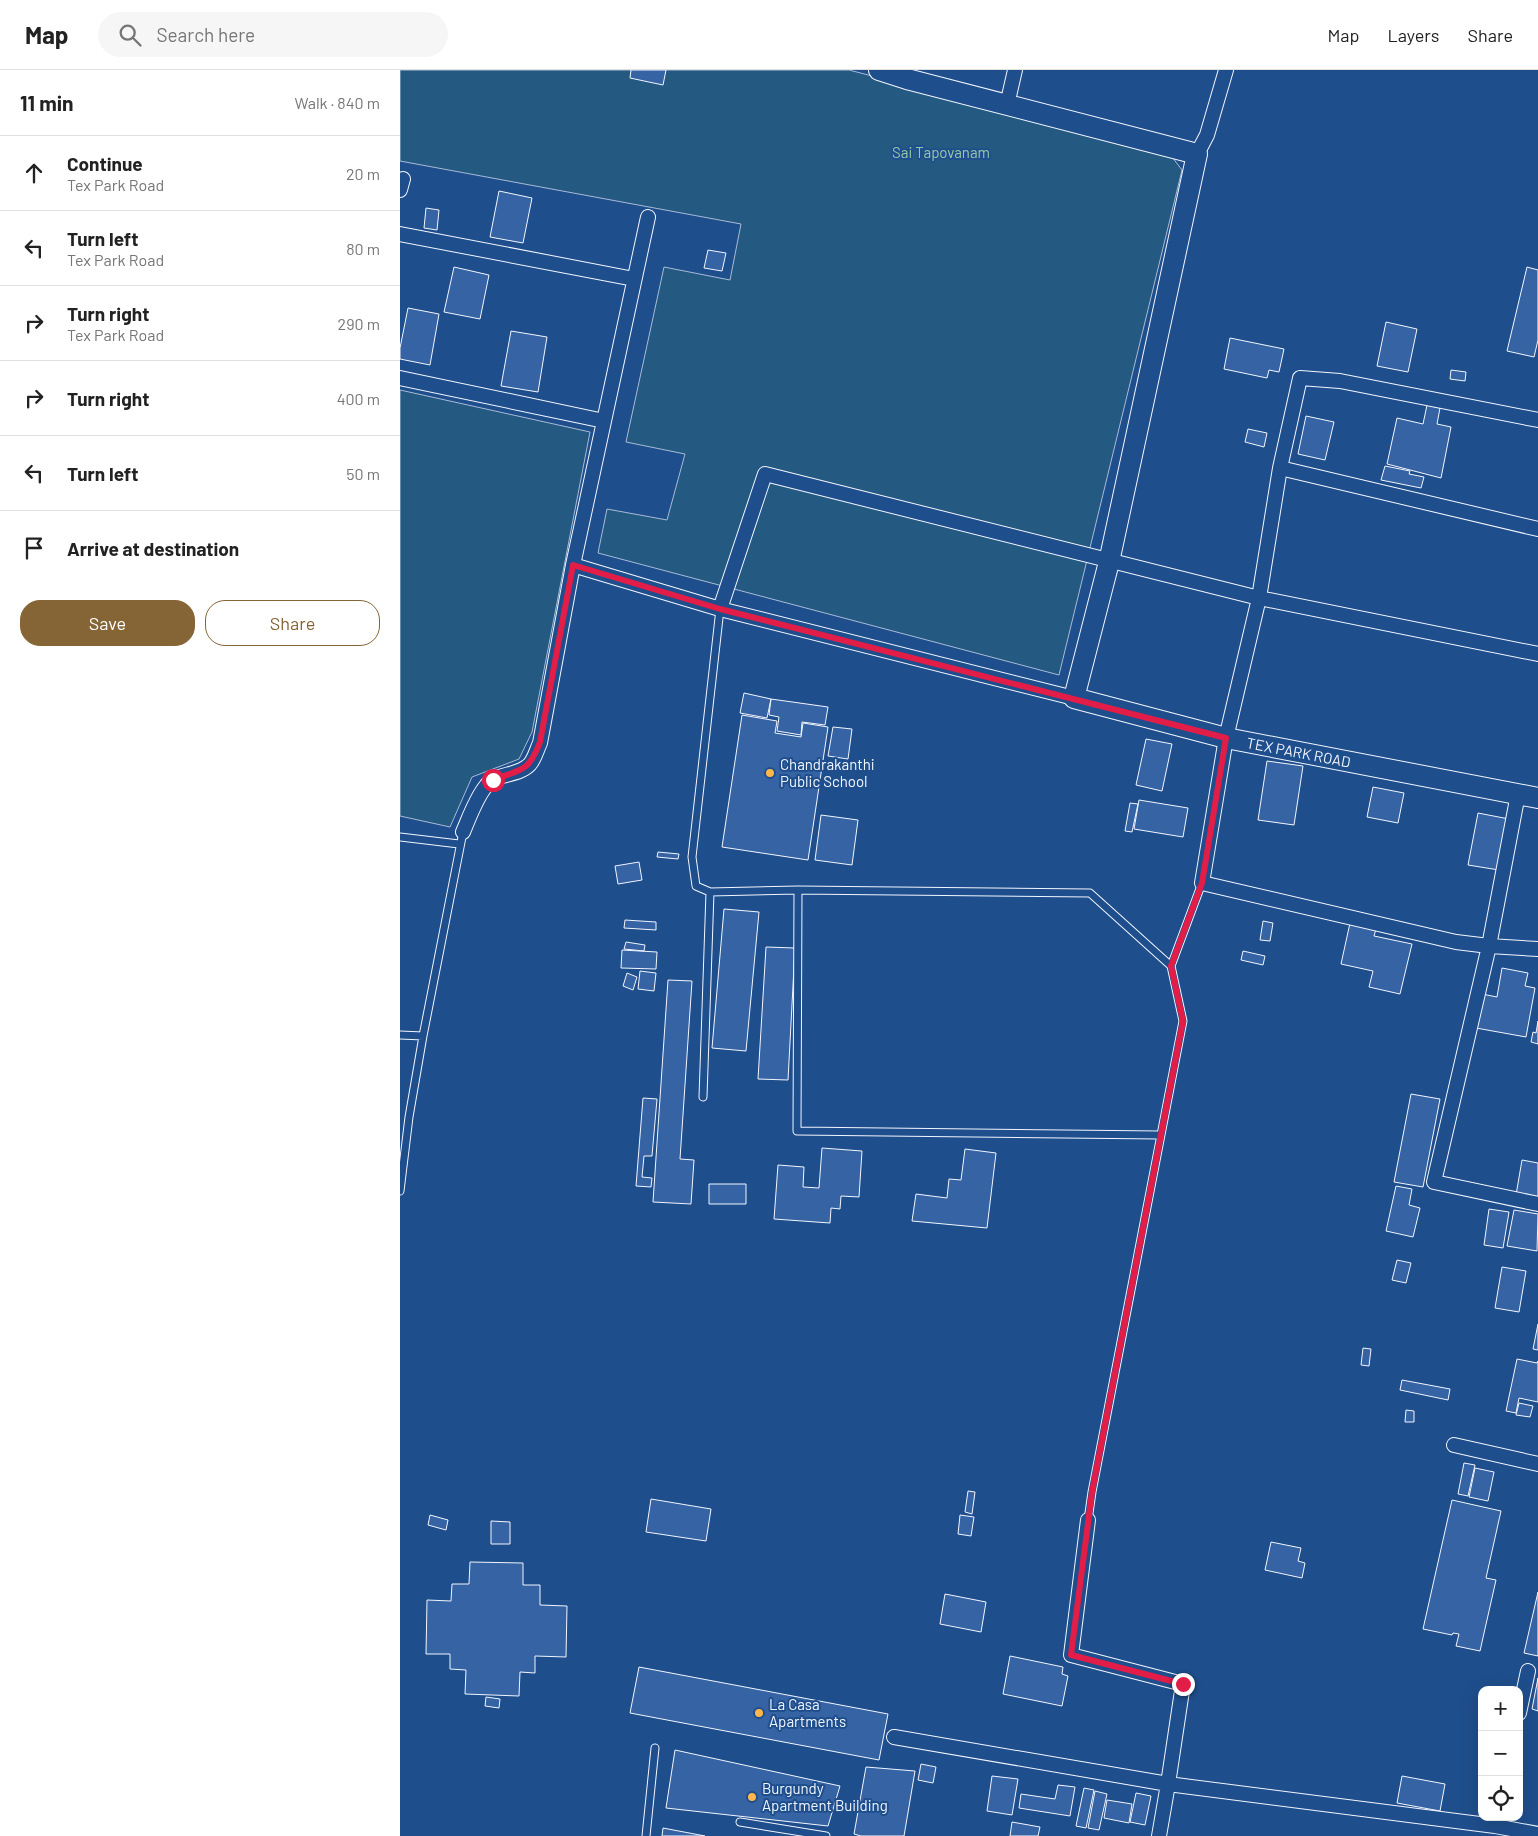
<!DOCTYPE html>
<meta charset="utf-8">
<style>
body{margin:0;font-family:Barlow,sans-serif;background:#f6f6f6;color:#222}
.controls{position:absolute;right:15px;bottom:15px;display:grid;overflow:hidden;border-radius:10px;box-shadow:0 5px 20px #0002}
.controls button{width:45px;height:45px;display:grid;place-items:center;padding:0;border:0;border-bottom:1px solid #e0e0e0;background:#fff;color:#222;font:25px sans-serif}
.stop{position:absolute;width:15px;height:15px;margin:-11px;border:4px solid #e11d48;border-radius:50%;background:#fff}
.stop.end{background:#e11d48;border-color:#fff;box-shadow:0 1px 5px #0008}
.list{margin:0;padding:0;list-style:none}
h2{display:flex;justify-content:space-between;align-items:center;height:65px;margin:0;padding:0 20px;font-size:21px}
h2 small{font-size:16px;font-weight:400;color:#767676}
.list li{display:grid;grid-template-columns:32px 1fr auto;gap:15px;align-items:center;box-sizing:border-box;height:75px;padding:0 20px;border-top:1px solid #e0e0e0}
.list b{display:block;font-size:19px;white-space:nowrap}
.list p{margin:0;font-size:16px;white-space:nowrap;color:#767676}
.list em{font-size:16px;font-style:normal;color:#767676}
.actions{display:flex;gap:10px;padding:15px 20px}
.actions a{flex:1;padding:11px 0;border:1px solid #856535;border-radius:20px;text-align:center;font-size:18px;color:#856535}
.actions .main{background:#856535;color:#fff}
.icon{flex:none;width:28px;height:28px;fill:none;stroke:currentColor;stroke-width:2;stroke-linecap:round;stroke-linejoin:round}
.map{position:relative;flex:none;width:1138px;height:1766px;overflow:hidden}
header{display:flex;align-items:center;gap:30px;box-sizing:border-box;height:70px;padding:0 25px;background:#fff;border-bottom:1px solid #e0e0e0}
header strong{font-size:24px}
nav{display:flex;gap:28px;margin-inline-start:auto;font-size:18px}
.search{width:350px;height:45px;background:#f6f6f6;display:flex;align-items:center;gap:12px;box-sizing:border-box;padding:0 18px;border-radius:28px;color:#767676;font-size:19px}
main{display:flex}
aside{flex:1;background:#fff}
.map>svg:first-child{display:block}
</style>
<header>
<strong>Map</strong>
<div class="search"><svg class="icon" aria-label="search" viewBox="0 0 24 24"><circle cx="10" cy="10" r="6"/><path d="M15 15l6 6"/></svg>Search here</div>
<nav><a>Map</a><a>Layers</a><a>Share</a></nav>
</header>
<main>
<aside>
<h2>11 min<small>Walk · 840 m</small></h2>
<ul class="list">
<li><svg class="icon" aria-label="ahead" viewBox="0 0 24 24"><path d="M12 20V5M6 11l6-6 6 6"/></svg><div><b>Continue</b><p>Tex Park Road</p></div><em>20 m</em></li>
<li><svg class="icon" aria-label="left" viewBox="0 0 24 24"><path d="M17 20v-9H6M10 6l-5 5 5 5"/></svg><div><b>Turn left</b><p>Tex Park Road</p></div><em>80 m</em></li>
<li><svg class="icon" aria-label="right" viewBox="0 0 24 24"><path d="M7 20v-9h11M14 6l5 5-5 5"/></svg><div><b>Turn right</b><p>Tex Park Road</p></div><em>290 m</em></li>
<li><svg class="icon" aria-label="right" viewBox="0 0 24 24"><path d="M7 20v-9h11M14 6l5 5-5 5"/></svg><div><b>Turn right</b></div><em>400 m</em></li>
<li><svg class="icon" aria-label="left" viewBox="0 0 24 24"><path d="M17 20v-9H6M10 6l-5 5 5 5"/></svg><div><b>Turn left</b></div><em>50 m</em></li>
<li><svg class="icon" aria-label="arrive" viewBox="0 0 24 24"><path d="M6 21V4h12l-3 4 3 4H6"/></svg><div><b>Arrive at destination</b></div></li>
</ul>
<div class="actions"><a class="main">Save</a><a>Share</a></div>
</aside>
<div class="map">
<svg width="1138" height="1766" viewBox="0 0 1138 1766">
<rect width="100%" height="100%" fill="#1f4e8c"/>
<!-- green -->
<path fill="#245a82" stroke="#a8bbd7" d="M0 0H449L769 83 782 100 659 605 198 483 207 439 267 450 285 384 226 372 264 197 330 210 341 154 0 91Z
M0 320 190 362 132 662 119 689 72 707 50 757 0 746Z"/>
<!-- building -->
<path fill="#3563a3" stroke="#f2f6ff" d="M231 0H266L263 15 230 8Z
M99 121 132 128 123 173 90 167Z
M26 138 39 140 37 160 24 158Z
M308 180 326 183 322 201 304 198Z
M54 197 89 205 80 249 44 242Z
M1127 197 1138 200V270L1134 287 1107 281Z
M8 238 39 244 30 295 0 289V278Z
M986 252 1017 259 1008 302 977 296Z
M111 261 147 267 138 322 101 316Z
M830 268 884 279 879 302 869 300 867 308 824 299Z
M1051 300 1066 302 1065 311 1050 309Z
M1027 335 1040 338 1037 354 1051 357 1041 408 987 394 997 348 1023 354Z
M906 346 934 352 925 390 898 384Z
M848 359 867 363 864 377 845 372Z
M985 396 1010 401 1009 404 1024 407 1021 418 981 410Z
M344 623 371 629 367 648 340 643Z
M371 629 428 637 425 655 402 652 401 665 377 661 379 647 369 645Z
M342 645 377 651 375 663 401 667 403 653 428 657 408 790 322 777Z
M433 657 452 659 448 689 428 686Z
M746 669 772 674 762 721 736 715Z
M867 691 903 696 894 755 858 750Z
M973 717 1004 723 998 753 967 747Z
M739 730 788 738 783 767 734 759Z
M730 733 738 734 732 762 725 761Z
M1078 743 1109 749 1099 800 1068 795Z
M421 745 458 750 452 795 415 790Z
M258 782 279 784 278 789 257 787Z
M239 792 242 810 218 814 215 796Z
M324 839 359 842 346 981 312 978Z
M225 850 256 852V860L224 858Z
M863 851 873 853 870 871 860 870Z
M950 853 976 859 974 866 1012 874 1000 924 969 917 973 901 941 894Z
M226 872 245 875 244 881 224 879Z
M366 877 395 878 388 1010 358 1009Z
M222 880 257 882 256 899 221 898Z
M843 881 865 886 863 895 841 890Z
M1102 898 1128 903 1125 916 1135 918 1126 967 1076 958 1082 924 1097 927Z
M240 901 256 903 254 921 238 919Z
M227 903 237 907 233 920 223 916Z
M268 910 292 911 280 1089 294 1090 291 1134 253 1132Z
M1138 951V974L1131 972 1133 962 1136 963Z
M1011 1024 1040 1029 1023 1117 994 1112Z
M243 1028 257 1029 252 1086H244L242 1107 252 1108 251 1117 236 1116Z
M422 1078 462 1081 459 1127 441 1126 440 1139 431 1138 430 1153 374 1149 378 1095 404 1097 403 1117 419 1118Z
M565 1079 596 1083 587 1158 512 1151 516 1124 547 1128 549 1109 561 1110Z
M1122 1090 1138 1093V1128L1116 1125Z
M309 1114H346V1134H309Z
M996 1116 1012 1119 1009 1135 1020 1138 1013 1167 986 1161Z
M1089 1139 1109 1142 1103 1178 1084 1175Z
M1114 1140 1138 1144 1137 1181 1107 1176Z
M997 1190 1011 1193 1006 1213 992 1210Z
M1102 1197 1126 1201 1119 1242 1095 1238Z
M1138 1254V1280L1133 1279Z
M963 1278 971 1279 969 1296 961 1295Z
M1117 1289 1137 1293 1138 1291V1332L1119 1328 1116 1343 1106 1341Z
M1002 1310 1050 1319 1048 1330 1000 1320Z
M1119 1333 1133 1336 1130 1347 1116 1345Z
M1006 1340 1014 1341V1352H1005Z
M1064 1393 1075 1395 1068 1426 1058 1424Z
M1075 1398 1094 1402 1088 1431 1069 1427Z
M568 1421 575 1422 572 1444 565 1442Z
M251 1429 311 1439 306 1471 246 1462Z
M1052 1430 1101 1441 1086 1508 1096 1510 1080 1581 1056 1576 1059 1564 1053 1563 1052 1565 1023 1559Z
M30 1445 48 1450 46 1460 28 1455Z
M560 1445 574 1447 571 1466 558 1464Z
M91 1451 110 1452V1474H91Z
M871 1472 901 1478 898 1491 905 1493 902 1508 865 1500Z
M70 1492 123 1493V1515H140V1535L167 1536 166 1587 135 1586V1603L120 1602 119 1626 65 1624 66 1600 50 1599V1584H26L27 1530 51 1531 52 1514H69Z
M1138 1522V1586L1124 1583Z
M545 1524 586 1532 581 1562 540 1554Z
M610 1586 663 1597 662 1604 668 1606 662 1636 603 1624Z
M239 1597 488 1644 479 1690 230 1643Z
M1138 1608V1641L1132 1639Z
M86 1627 100 1629 99 1638 85 1636Z
M275 1680 440 1716 428 1756 266 1738Z
M521 1694 536 1697 533 1713 518 1710Z
M466 1697 515 1701 504 1766H461L454 1764Z
M592 1706 618 1709 612 1745 587 1741Z
M1002 1706 1045 1714 1040 1741 997 1733Z
M658 1715 675 1717 670 1746 619 1738 621 1724 655 1729Z
M684 1718 694 1720 686 1758 676 1756Z
M695 1721 707 1724 699 1760 688 1758Z
M736 1723 751 1726 745 1755 730 1752Z
M707 1730 732 1734 729 1753 704 1748Z
M612 1752 640 1757 638 1766H610Z
M263 1758 305 1766H262Z"/>
<g fill="none" stroke-linecap="round" stroke-linejoin="round">
<!-- lane casing -->
<g stroke="#f2f6ff" stroke-width="9">
<path id="lane" d="M320 539 292 787 296 816 310 822 398 820 690 823 771 896 783 951 692 1422 688 1450
M0 767 59 774
M398 820 397 1061 760 1065
M771 896 802 813
M0 965 23 966
M303 1027 310 822
M0 1121 9 1047 23 966 63 762
M340 1752 426 1766
M246 1766 255 1678"/>
</g>
<!-- street casing -->
<g stroke="#f2f6ff" stroke-width="16">
<path id="street" d="M607 35 615 0
M797 84 807 65 826 0
M0 120 3 109
M0 164 234 209
M0 308 204 351
M1138 350 940 311 900 308 880 398 1138 459
M880 398 859 528 826 668 802 813 1056 872 1089 876 1138 879
M173 495 248 147
M320 539 365 404 859 528 1138 584
M1118 724 1089 876 1034 1112 1138 1134
M63 762C69 748 76 728 86 716 96 702 118 707 130 694 135 688 137 679 140 673L173 495 320 539 674 628
M1054 1375 1138 1394
M1119 1643 1128 1601
M494 1667 768 1714 783 1614 671 1585 688 1450
M1095 1756 1138 1764
M759 1766 768 1714 1095 1756 1097 1747"/>
</g>
<!-- secondary casing -->
<g stroke="#f2f6ff" stroke-width="22">
<g id="secondary">
<path id="s1" d="M479 0 507 9 797 84 709 492 674 628 826 668 1138 728"/>
</g>
</g>
<!-- lane -->
<use href="#lane" stroke="#1f4e8c" stroke-width="7"/>
<!-- street -->
<use href="#street" stroke="#1f4e8c" stroke-width="14"/>
<!-- secondary -->
<use href="#secondary" stroke="#1f4e8c" stroke-width="20"/>
</g>
<g fill="none" stroke-linecap="round" stroke-linejoin="round">
<!-- route -->
<path stroke="#e11d48" stroke-width="6" d="M93 710C120 699 128 704 140 672L173 495 320 539 826 668 802 813 771 896 783 951 692 1422 671 1585 783 1614"/>
</g>
<!-- markers -->
<g fill="#ffb74d" stroke="#1f4e8c" stroke-width="2">
<circle cx="370" cy="703" r="5"/>
<circle cx="359" cy="1643" r="5"/>
<circle cx="352" cy="1727" r="5"/>
</g>
<g text-anchor="middle" dominant-baseline="central" stroke-width="4" stroke-linejoin="round" paint-order="stroke">
<!-- park labels -->
<g font-size="15" fill="#97c8a6" stroke="#1f4e8c">
<text x="541" y="82">Sai Tapovanam</text>
</g>
<!-- street labels -->
<g font-size="15" fill="#f2f6ff" stroke="#1f4e8c">
<text stroke="none"><textPath href="#s1" startOffset="1118">TEX PARK ROAD</textPath></text>
</g>
<!-- poi labels -->
<g font-size="15" fill="#f2f6ff" stroke="#1f4e8c" text-anchor="start">
<text x="380" y="694">Chandrakanthi<tspan x="380" dy="17">Public School</tspan></text>
<text x="369" y="1634">La Casa<tspan x="369" dy="17">Apartments</tspan></text>
<text x="362" y="1718">Burgundy<tspan x="362" dy="17">Apartment Building</tspan></text>
</g>
</g>
</svg>
<div class="controls">
<button>+</button>
<button>−</button>
<button><svg class="icon" aria-label="locate" viewBox="0 0 24 24"><circle cx="12" cy="12" r="6"/><path d="M12 2v4M12 18v4M2 12h4M18 12h4"/></svg></button>
</div>
<div class="stop" style="left:93px;top:710px"></div>
<div class="stop end" style="left:783px;top:1614px"></div>
</div>
</main>
